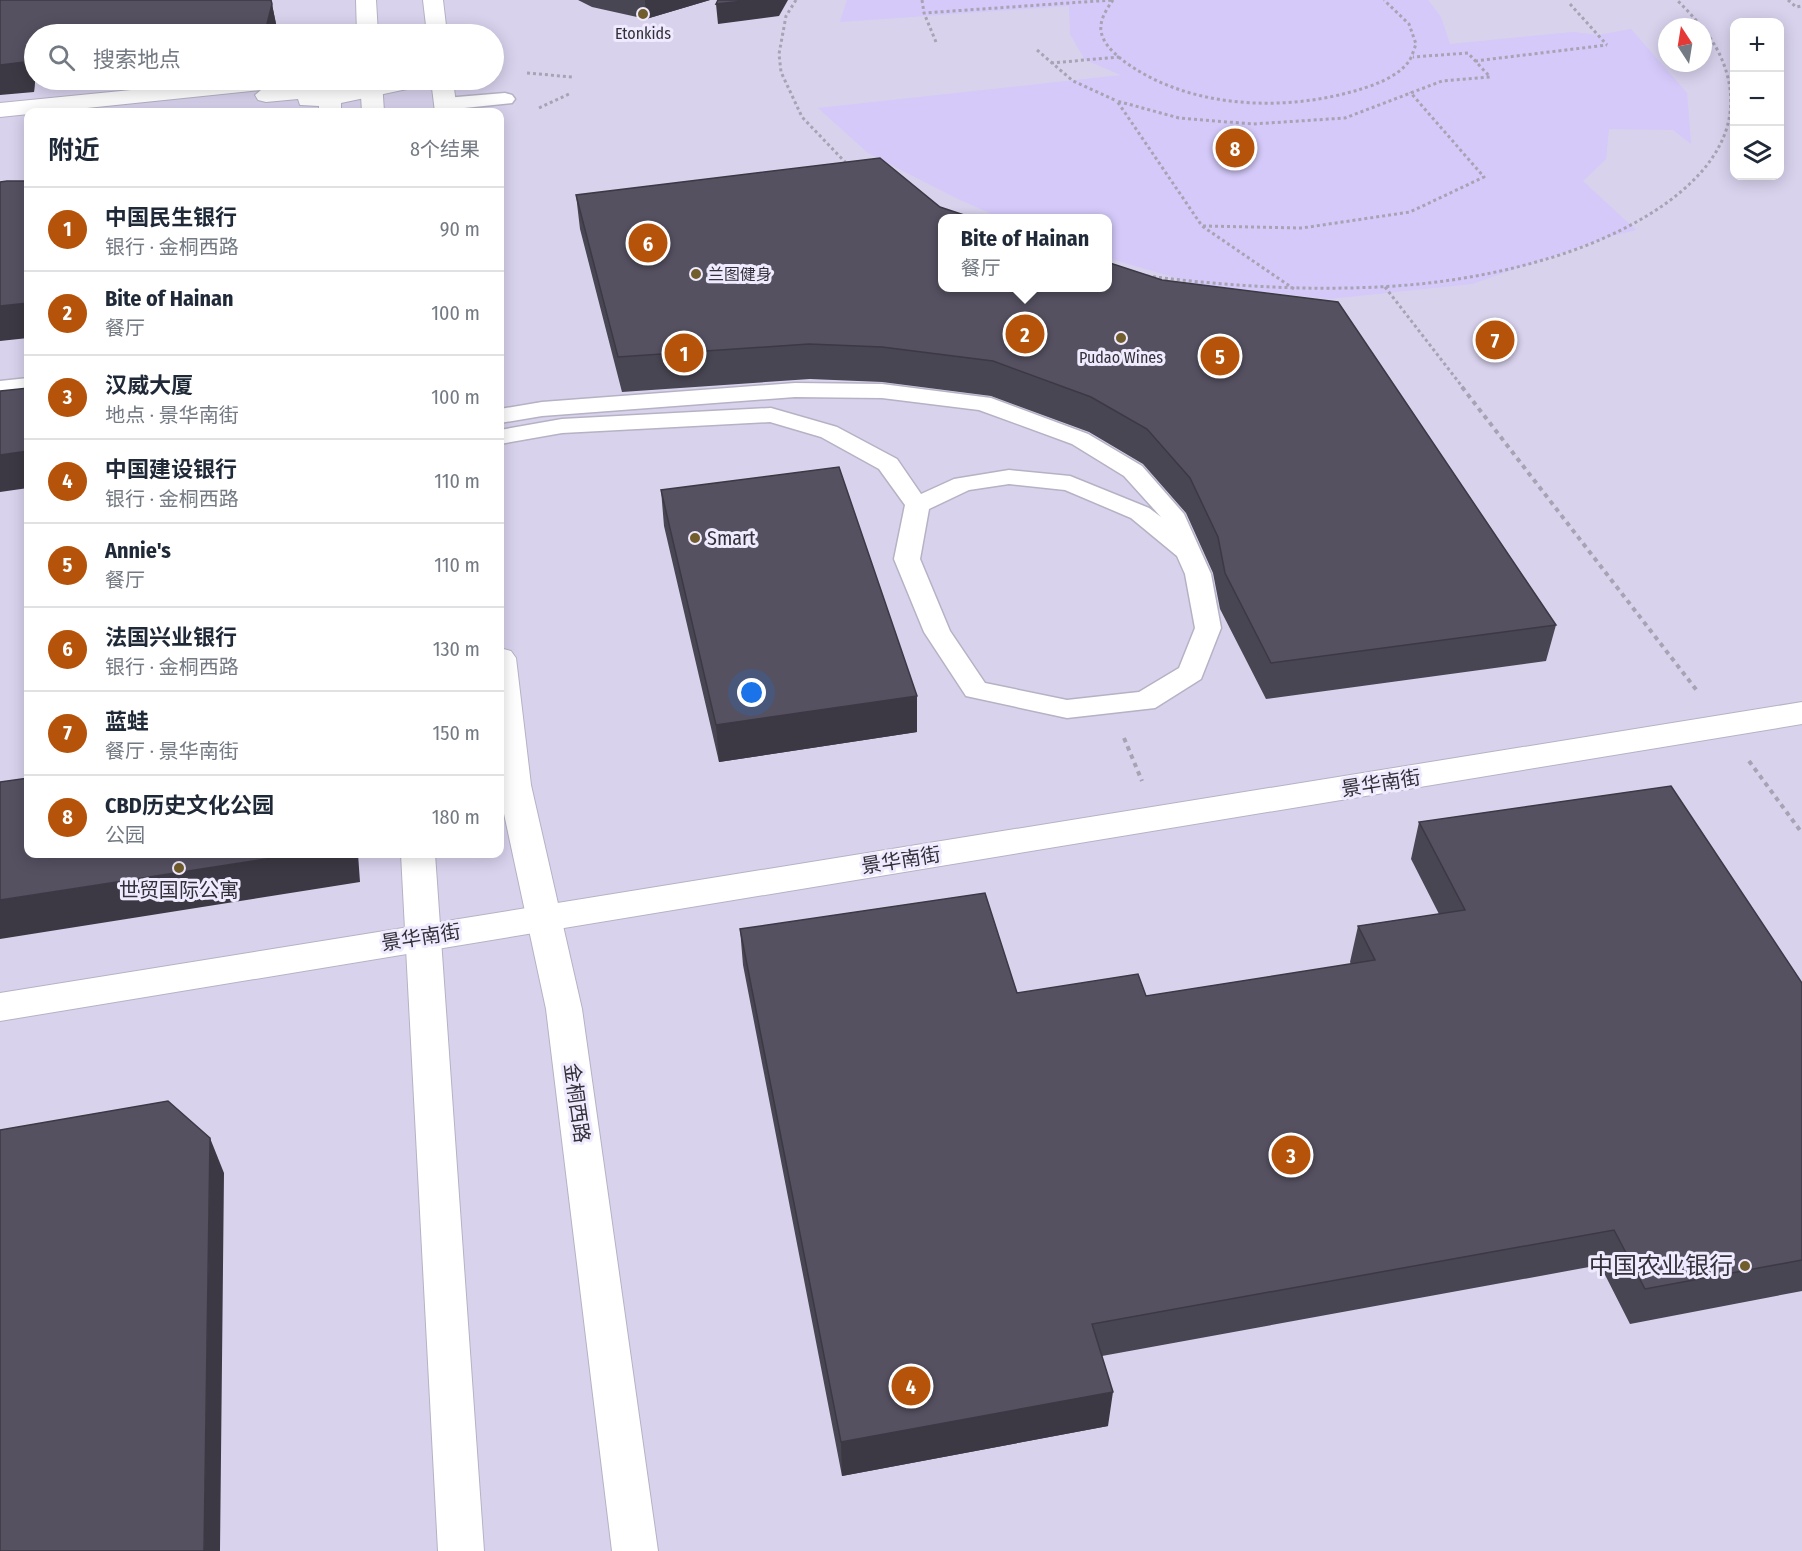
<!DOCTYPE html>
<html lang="zh">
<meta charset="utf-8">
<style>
body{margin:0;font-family:"Fira Sans Condensed","Noto Sans SC",sans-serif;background:#f2f2f3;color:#1f2937}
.controls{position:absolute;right:18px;top:18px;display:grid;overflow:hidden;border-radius:12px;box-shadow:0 3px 15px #0003}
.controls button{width:54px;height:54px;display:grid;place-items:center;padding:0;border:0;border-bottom:2px solid #e0e1e3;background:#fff;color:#1f2937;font:30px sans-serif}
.compass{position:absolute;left:1658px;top:18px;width:54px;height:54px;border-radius:50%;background:#fff;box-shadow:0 3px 15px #0003;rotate:348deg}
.you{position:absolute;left:752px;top:693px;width:21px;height:21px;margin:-15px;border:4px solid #fff;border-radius:50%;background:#1a73e8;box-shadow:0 0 0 9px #1a73e833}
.badge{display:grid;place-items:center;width:39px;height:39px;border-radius:50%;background:#b45309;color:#fff;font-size:20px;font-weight:700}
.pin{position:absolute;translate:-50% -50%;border:3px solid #fff;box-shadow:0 2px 6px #0006}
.popup{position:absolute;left:938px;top:214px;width:174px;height:78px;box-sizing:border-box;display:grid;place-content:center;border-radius:12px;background:#fff;filter:drop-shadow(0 2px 4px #0005);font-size:20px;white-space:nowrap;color:#747a83}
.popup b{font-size:22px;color:#1f2937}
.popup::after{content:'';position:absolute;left:50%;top:100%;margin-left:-12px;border:12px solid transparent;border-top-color:#fff}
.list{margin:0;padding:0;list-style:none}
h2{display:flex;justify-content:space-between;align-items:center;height:78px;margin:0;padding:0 24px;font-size:26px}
h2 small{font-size:20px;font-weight:400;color:#747a83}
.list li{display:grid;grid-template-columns:39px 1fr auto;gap:18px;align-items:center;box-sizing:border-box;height:84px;padding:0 24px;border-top:2px solid #e0e1e3}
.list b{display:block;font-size:22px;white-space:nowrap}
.list p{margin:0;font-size:20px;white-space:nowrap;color:#747a83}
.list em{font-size:20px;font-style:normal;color:#747a83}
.icon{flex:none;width:33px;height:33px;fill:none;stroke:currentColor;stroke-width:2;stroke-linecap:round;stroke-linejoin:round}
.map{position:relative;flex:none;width:1802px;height:1551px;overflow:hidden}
.search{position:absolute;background:#fff;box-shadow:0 3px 15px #0003;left:24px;top:24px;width:480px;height:66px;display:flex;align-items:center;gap:15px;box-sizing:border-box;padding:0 21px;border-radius:33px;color:#747a83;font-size:22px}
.panel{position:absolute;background:#fff;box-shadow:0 3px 15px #0003;left:24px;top:108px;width:480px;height:750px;border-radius:12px}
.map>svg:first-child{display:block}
</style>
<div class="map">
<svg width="1802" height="1551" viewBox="0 0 1802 1551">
<rect width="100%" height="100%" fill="#e1ddf1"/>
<!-- built -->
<path fill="#d8d2ed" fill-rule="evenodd" d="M0 0H1802V1551H0ZM1734 22H1780V176H1734ZM1667 27H1703V63H1667ZM34 34H494V80H34ZM28 112H500V854H28ZM942 218H1108V288H942Z"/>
<!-- green -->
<path fill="#d4c9f9" d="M847 0H1428L1441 17 1450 44 1573 32 1598 35 1631 29 1687 93 1691 144 1673 130 1609 129 1606 159 1583 181 1636 230 1608 237 1472 284 1329 299 1200 285 1108 258V218H1001L956 198 868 153 818 108 1121 75 1085 60 1070 34 1069 6 840 22Z"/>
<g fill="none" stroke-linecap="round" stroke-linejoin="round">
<!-- lane casing -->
<g stroke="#b6b2c4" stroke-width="3">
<path id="lane" d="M505 93 512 95 515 99 512 103 445 110 438 108 435 104 438 100 445 98Z
M28 378V392L0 395V381Z
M795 383 882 384 991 398 1088 434 1142 466 1184 514 1211 574 1221 628 1201 679 1155 708 1067 718 966 696 924 632 894 559 905 505 879 469 821 437 770 422 562 433 500 444V430L562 419 771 408 837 427 897 459 921 494 954 479 1009 470 1070 476 1149 508 1161 517 1124 476 1072 444 979 410 882 398 795 397 542 416 500 423V409L542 402ZM1009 484 1065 490 1131 518 1177 556 1185 574 1195 628 1179 668 1139 692 1067 700 985 683 950 631 920 559 929 509 969 490Z"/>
</g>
<!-- street casing -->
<g stroke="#b6b2c4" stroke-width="2">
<path id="street" d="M232 80H302L299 85 295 86 329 82 337 84 340 90 389 80H429L426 85 341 103V112H319V106L300 105 298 99 266 102 258 100 255 95 261 90 0 117V103Z
M1802 702V724L0 1021V993Z"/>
</g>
<!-- secondary casing -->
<g stroke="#b6b2c4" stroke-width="2">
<path id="secondary" d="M356 0H376L378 34H357Z
M423 0H443L447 34H427Z
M360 80H382L384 112H362Z
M431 80H453L457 112H435Z
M500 648 511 651 516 658 531 785 582 1009 658 1551H612L546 1009 500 795Z
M401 854H435L484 1551H438Z"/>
</g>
<!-- path-far1 -->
<path stroke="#a7a3b3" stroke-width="3" stroke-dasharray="3 3" stroke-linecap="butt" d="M796 0 786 16 779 54 781 72 802 117 846 163
M922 0 924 13
M1113 0C1108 7 1102 16 1101 25 1099 40 1113 53 1125 62 1190 109 1284 112 1358 90 1375 85 1399 76 1409 61 1412 57 1414 49 1416 44L1409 24 1384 0
M1788 0 1796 7 1802 6
M1570 4 1607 45
M936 42 924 13 1112 0
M1037 50 1073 81 1117 101
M1475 61 1607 45
M1051 63 1119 57
M527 73 572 77
M539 108 571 93
M1203 226 1302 228 1410 212 1484 177 1410 92
M1147 276C1234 287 1321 292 1409 285 1454 281 1499 273 1543 260 1629 236 1773 165 1719 53 1709 33 1693 16 1677 0
M1385 287 1464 389
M1294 289 1202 226 1117 101 1179 118 1253 124 1345 118 1442 81 1490 77 1468 53 1413 57"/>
<!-- path -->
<path stroke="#a7a3b3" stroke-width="4" stroke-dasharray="4.5 4.5" stroke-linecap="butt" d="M1462 387 1698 692
M1124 738 1142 781
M1749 761 1802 833"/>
<!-- lane -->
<use href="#lane" fill="#fff" fill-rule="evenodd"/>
<!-- street -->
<use href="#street" fill="#fff" fill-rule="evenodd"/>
<!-- secondary -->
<use href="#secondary" fill="#fff" fill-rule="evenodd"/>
</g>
<!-- wall -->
<path fill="#494653" d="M0 0H271L278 33 34 34V80H65L35 81 34 92Z
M578 0H710L646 19 592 7Z
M576 195 940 207 1556 625 1546 661 1266 699 1220 609 1213 573 1186 513 1143 464 1089 432 991 396 882 382 810 379 622 392 580 229Z
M661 490 917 696V732L719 762 664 526Z
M1419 822 1802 983V1291L1630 1324 1600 1265 1102 1356 1108 1426 842 1476 743 965 740 929 1017 993 1146 996 1351 964 1350 962 1358 926 1439 914 1411 859Z"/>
<!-- shaded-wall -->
<path fill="#3c3944" d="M645 0H710L646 19Z
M752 0H788L779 16 718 24 716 4Z
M272 4 278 34H241Z
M27 52 35 81 34 92 0 95V65Z
M28 303V338L0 341V306Z
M28 451V488L0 492V455Z
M917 696V732L719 762 716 725Z
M298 854H358L360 882 0 939V900Z
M210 1138 224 1173 220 1551H204Z
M1113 1392 1108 1426 842 1476 841 1442Z"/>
<!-- building -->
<path fill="#555161" stroke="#3c3944" stroke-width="1.5" d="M0 0H271L272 4 265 32 241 34H34V52H27L25 62 0 65Z
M718 0H752L716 4Z
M880 158 940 207 976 219H942V288H1107V262L1162 280 1338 302 1556 625 1271 663 1225 573 1218 537 1190 478 1147 429 1091 397 993 361 882 347 809 344 618 357 576 195Z
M7 181H28V303L0 306V182Z
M28 388V451L0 455V391Z
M839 467 917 696 716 725 661 490Z
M28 778V854H298L0 900V782Z
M1671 786 1802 983V1260L1645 1289 1614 1230 1092 1324 1113 1392 841 1442 740 929 985 893 1017 993 1138 974 1146 996 1375 960 1358 926 1465 910 1419 822Z
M168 1101 210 1138 204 1551H0V1130Z"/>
<!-- markers -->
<g fill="#725d2c" stroke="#efeafe" stroke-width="2">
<circle cx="643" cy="14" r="6"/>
<circle cx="696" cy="274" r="6"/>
<circle cx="1121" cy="338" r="6"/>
<circle cx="695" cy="538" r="6"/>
<circle cx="179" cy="868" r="6"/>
<circle cx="1745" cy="1266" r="6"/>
</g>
<g text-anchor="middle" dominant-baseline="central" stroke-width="6" stroke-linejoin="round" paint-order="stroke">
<!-- far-poi labels -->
<g font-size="16" fill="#323038" stroke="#efeafe">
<text x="643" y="33">Etonkids</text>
<text x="708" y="274" text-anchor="start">兰图健身</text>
<text x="1121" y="357">Pudao Wines</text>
</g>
<!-- poi labels -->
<g font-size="20" fill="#323038" stroke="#efeafe" text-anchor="start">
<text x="707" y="538">Smart</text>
<text x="179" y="890" text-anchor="middle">世贸国际公寓</text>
</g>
<!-- street labels -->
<g font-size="20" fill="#323038" stroke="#efeafe">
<text transform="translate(1381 783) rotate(-9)">景华南街</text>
<text transform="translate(901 860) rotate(-9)">景华南街</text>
<text transform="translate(421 937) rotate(-9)">景华南街</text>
<text transform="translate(577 1103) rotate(82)">金桐西路</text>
</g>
<!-- near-poi labels -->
<g font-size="24" fill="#323038" stroke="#efeafe" text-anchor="end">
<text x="1733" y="1266">中国农业银行</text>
</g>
</g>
</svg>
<div class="controls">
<button>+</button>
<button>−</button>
<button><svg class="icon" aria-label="layers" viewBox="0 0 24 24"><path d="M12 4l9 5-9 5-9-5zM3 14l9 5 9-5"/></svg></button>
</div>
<svg class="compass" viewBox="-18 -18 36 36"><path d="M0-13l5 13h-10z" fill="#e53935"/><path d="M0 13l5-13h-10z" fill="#747a83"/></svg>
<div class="you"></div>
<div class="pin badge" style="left:684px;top:353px">1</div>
<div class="pin badge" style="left:1025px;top:334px">2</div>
<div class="popup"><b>Bite of Hainan</b>餐厅</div>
<div class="pin badge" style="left:1291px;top:1155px">3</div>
<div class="pin badge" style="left:911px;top:1386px">4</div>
<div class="pin badge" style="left:1220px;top:356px">5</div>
<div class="pin badge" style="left:648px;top:243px">6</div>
<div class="pin badge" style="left:1495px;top:340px">7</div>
<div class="pin badge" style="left:1235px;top:148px">8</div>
<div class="search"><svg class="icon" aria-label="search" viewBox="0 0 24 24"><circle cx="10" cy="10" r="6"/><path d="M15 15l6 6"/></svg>搜索地点</div>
<section class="panel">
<h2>附近<small>8个结果</small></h2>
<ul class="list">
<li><span class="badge">1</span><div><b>中国民生银行</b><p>银行 · 金桐西路</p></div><em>90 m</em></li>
<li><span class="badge">2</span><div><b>Bite of Hainan</b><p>餐厅</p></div><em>100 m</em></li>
<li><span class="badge">3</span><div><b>汉威大厦</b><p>地点 · 景华南街</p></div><em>100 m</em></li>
<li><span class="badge">4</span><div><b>中国建设银行</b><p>银行 · 金桐西路</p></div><em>110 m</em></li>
<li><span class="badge">5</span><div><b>Annie's</b><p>餐厅</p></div><em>110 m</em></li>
<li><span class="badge">6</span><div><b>法国兴业银行</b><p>银行 · 金桐西路</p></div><em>130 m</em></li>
<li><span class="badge">7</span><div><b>蓝蛙</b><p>餐厅 · 景华南街</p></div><em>150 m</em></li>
<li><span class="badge">8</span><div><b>CBD历史文化公园</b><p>公园</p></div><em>180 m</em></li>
</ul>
</section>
</div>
